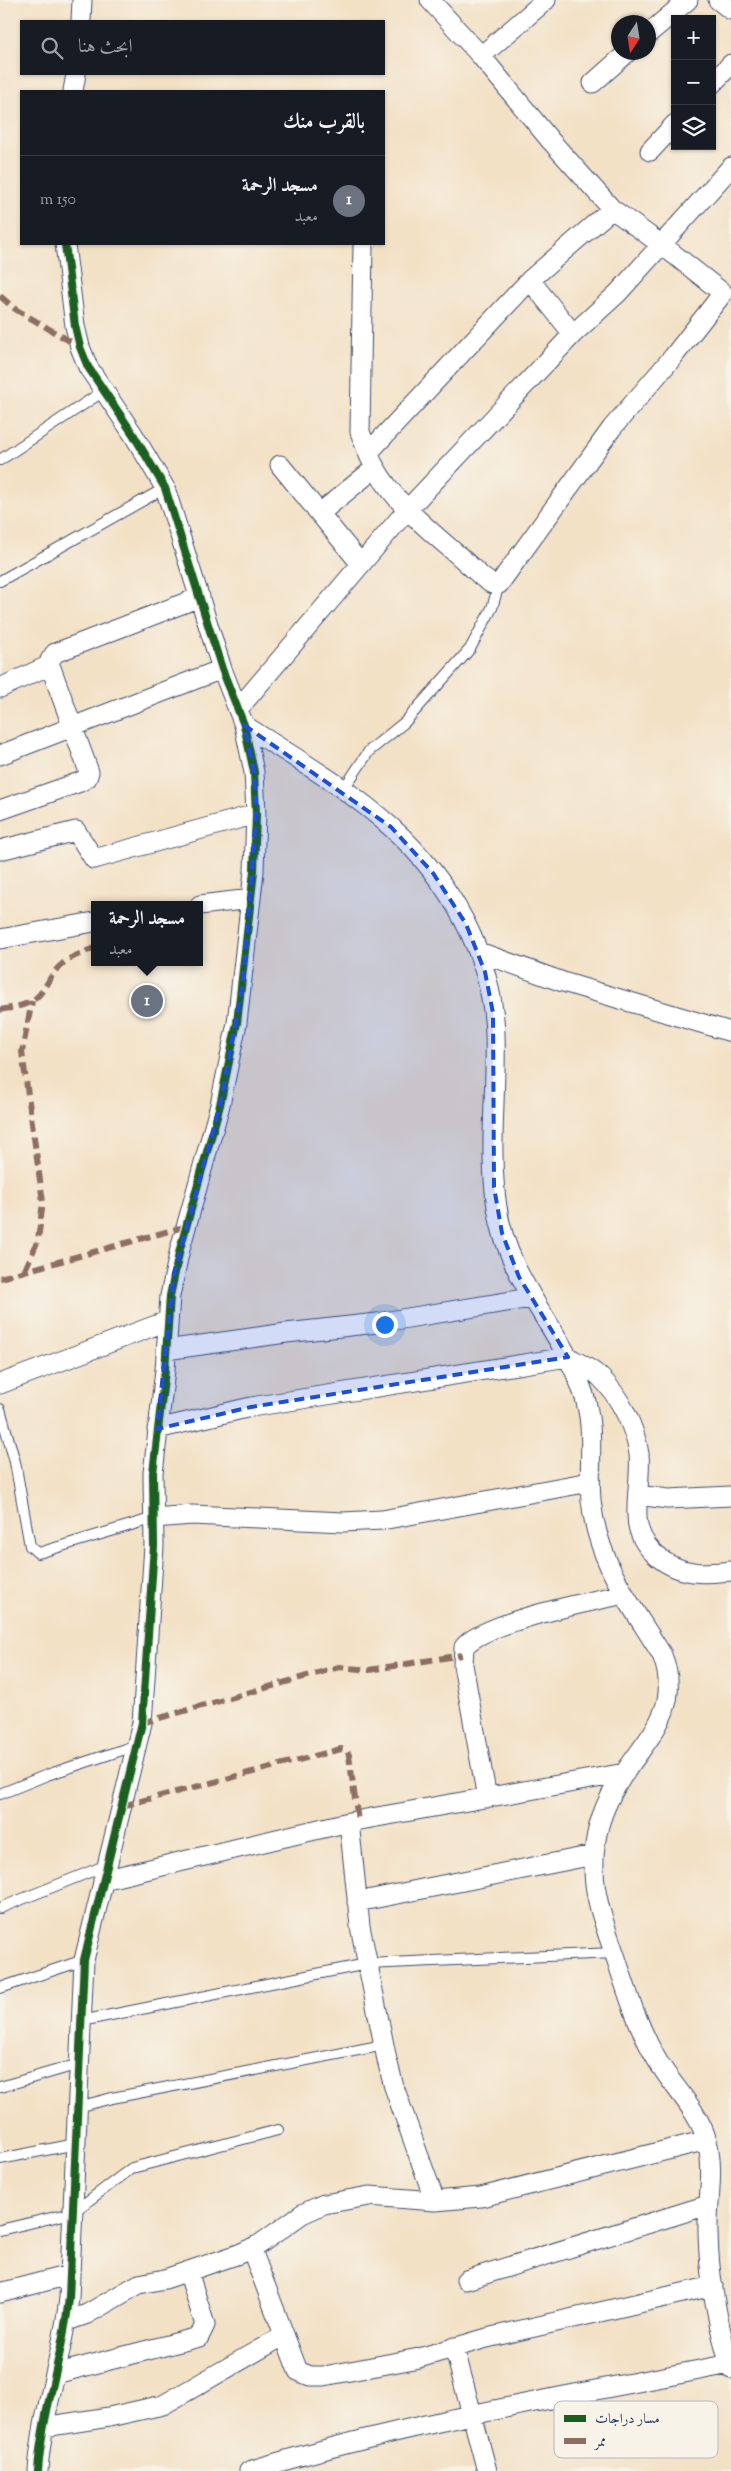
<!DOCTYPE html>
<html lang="ar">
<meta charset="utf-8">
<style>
body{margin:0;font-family:"Sorts Mill Goudy",Amiri,serif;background:#20242c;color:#f1f3f6;direction:rtl}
.controls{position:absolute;right:15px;top:15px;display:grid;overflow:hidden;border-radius:0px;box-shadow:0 1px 4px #0004}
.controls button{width:45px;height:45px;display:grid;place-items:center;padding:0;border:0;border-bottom:1px solid #363941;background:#171b24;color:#f1f3f6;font:25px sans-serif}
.compass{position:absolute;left:611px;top:15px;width:45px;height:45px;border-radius:50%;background:#171b24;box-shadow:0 1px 4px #0004;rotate:192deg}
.you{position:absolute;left:384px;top:1324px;width:18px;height:18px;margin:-12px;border:4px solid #fff;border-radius:50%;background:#1a73e8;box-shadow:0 0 0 8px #1a73e833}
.badge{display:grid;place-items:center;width:32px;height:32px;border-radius:50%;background:#7c3aed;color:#fff;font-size:16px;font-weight:700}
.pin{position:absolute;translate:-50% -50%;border:2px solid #fff;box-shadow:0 1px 5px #0006}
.popup{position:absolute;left:91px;top:901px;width:112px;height:65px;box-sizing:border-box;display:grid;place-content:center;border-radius:0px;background:#171b24;filter:drop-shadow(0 1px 4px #0005);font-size:16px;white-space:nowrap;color:#9ea1a6}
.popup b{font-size:19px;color:#f1f3f6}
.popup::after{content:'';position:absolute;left:50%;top:100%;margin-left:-10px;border:10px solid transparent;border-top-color:#171b24}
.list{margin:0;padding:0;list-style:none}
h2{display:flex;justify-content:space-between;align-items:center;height:65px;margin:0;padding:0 20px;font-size:21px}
h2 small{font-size:16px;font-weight:400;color:#9ea1a6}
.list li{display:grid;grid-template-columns:32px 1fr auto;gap:15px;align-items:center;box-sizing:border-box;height:90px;padding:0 20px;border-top:1px solid #363941}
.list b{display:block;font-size:19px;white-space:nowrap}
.list p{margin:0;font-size:16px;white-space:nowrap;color:#9ea1a6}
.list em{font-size:16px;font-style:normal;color:#9ea1a6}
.icon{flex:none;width:28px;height:28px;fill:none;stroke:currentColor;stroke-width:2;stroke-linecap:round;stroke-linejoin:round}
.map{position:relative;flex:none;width:731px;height:2471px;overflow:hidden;direction:ltr}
.search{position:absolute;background:#171b24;box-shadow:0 1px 4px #0004;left:20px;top:20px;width:365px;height:55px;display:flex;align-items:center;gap:12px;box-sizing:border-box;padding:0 18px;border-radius:0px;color:#9ea1a6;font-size:19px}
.panel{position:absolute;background:#171b24;box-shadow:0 1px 4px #0004;left:20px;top:90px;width:365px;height:155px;border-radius:0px;direction:rtl}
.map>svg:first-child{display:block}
</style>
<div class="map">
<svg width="731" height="2471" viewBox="0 0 731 2471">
<rect width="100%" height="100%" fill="#f7f3e8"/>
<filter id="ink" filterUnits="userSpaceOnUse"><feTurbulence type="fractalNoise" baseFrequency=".02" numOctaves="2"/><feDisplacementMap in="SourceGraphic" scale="10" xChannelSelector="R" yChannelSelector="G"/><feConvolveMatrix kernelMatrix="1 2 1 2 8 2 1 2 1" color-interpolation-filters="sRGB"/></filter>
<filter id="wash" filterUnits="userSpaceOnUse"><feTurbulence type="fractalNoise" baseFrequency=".0096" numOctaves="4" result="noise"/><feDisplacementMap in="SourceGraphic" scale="20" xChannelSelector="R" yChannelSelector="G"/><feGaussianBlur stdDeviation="1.12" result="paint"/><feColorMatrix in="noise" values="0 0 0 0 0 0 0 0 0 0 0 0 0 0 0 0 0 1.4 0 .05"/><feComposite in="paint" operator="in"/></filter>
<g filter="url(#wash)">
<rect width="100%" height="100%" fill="#f3e1c6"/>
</g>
<g filter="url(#ink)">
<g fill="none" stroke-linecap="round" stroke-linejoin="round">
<!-- lane casing -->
<g stroke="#3b4a6e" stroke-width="12">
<path id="lane" d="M0 460 105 390
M0 581 165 488
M343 790 369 751 405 722 470 649 492 608 499 584
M0 1409 15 1462 30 1546 38 1553 42 1552 154 1518
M0 1794 47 1775 137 1745
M0 1908 107 1865
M0 1988 84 1960
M81 2021 367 1964 614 1953
M0 2087 79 2064
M78 2107 112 2098 384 2045
M0 2159 76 2144
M0 2230 72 2213 132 2168 278 2130"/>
</g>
<!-- street casing -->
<g stroke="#3b4a6e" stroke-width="21">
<path id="street" d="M718 0 731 10
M81 21 82 0
M648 34 688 0
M481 56 546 0
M593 83 628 52
M712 84 731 64
M73 91 76 74
M650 151 675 124
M363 244 360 432C365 444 368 456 375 467 400 512 446 542 482 577L492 584H499L612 428 673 357 723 293 662 245 612 209 550 140 481 56 430 0
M530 280 573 334
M368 453 530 280 612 209
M280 465 360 563
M320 513 375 468
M50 665V660L55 653 200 597
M0 688 50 665 89 772 87 778 80 782 0 810
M238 709 407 510 573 334 618 293 731 167
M244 725C293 757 347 787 391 827 450 880 492 954 495 1034 497 1092 488 1150 497 1207 508 1283 560 1325 583 1392 596 1428 588 1463 591 1500 597 1562 631 1604 662 1655 685 1713 641 1742 615 1788 601 1812 593 1840 594 1868 594 1901 607 1931 617 1961 628 1995 639 2029 657 2060 673 2087 699 2111 707 2141 715 2171 707 2202 708 2233 709 2278 718 2326 731 2369
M0 755 222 669
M0 850 76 831 94 859 256 814
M200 905 251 899
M0 939 94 922
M479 952 563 982 731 1032
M166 1350 286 1333 377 1323 530 1298
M0 1384 167 1321
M157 1429 251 1407 568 1357C579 1363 590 1368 600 1377 619 1395 635 1427 639 1454 641 1474 636 1495 637 1515 637 1545 663 1568 693 1572 705 1574 719 1572 731 1571
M638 1495 668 1499 731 1496
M154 1518 192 1515 343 1522 382 1520 590 1482
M487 1798 463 1665 464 1647C483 1622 590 1602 624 1594
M349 1822 625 1773
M103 1880 349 1822 360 1926 387 2060 394 2087 435 2201
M357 1902 594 1855
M251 2248 298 2371 310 2376H324L419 2358 487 2338 713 2286
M466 2280 708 2205
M0 2293 69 2275
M67 2321 87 2314 139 2284 165 2279 239 2254 260 2244 302 2214 324 2204 369 2196 435 2201 481 2197 707 2140
M454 2347 487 2471
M55 2374 199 2337 205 2325 188 2271
M44 2427 109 2417 163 2405 283 2336
M38 2471C42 2412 63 2356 69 2298L84 1960 142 1723 154 1546 153 1473 165 1370 170 1296 180 1249 220 1105 237 1023 254 871 256 814 254 772 244 725 222 669 165 488 133 434 88 367 80 347 75 326 65 244
M249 2471C405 2423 569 2396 730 2364"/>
</g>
<!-- lane -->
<use href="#lane" stroke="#fff" stroke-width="10"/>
<!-- street -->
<use href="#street" stroke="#fff" stroke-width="19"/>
<!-- quiet -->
<path stroke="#8d6e63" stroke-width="6" stroke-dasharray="12 6" stroke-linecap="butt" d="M0 296 15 309 80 347
M0 1010C14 1007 29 1006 39 995 47 986 51 974 60 966 69 957 83 953 94 948
M25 1270 38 1240 43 1202 22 1052 32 1001
M0 1278 187 1226
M142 1723 339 1667 369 1670 462 1655
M122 1806 341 1749 347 1751 349 1755 358 1821"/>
<!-- cycleway casing -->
<g stroke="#f7f3e8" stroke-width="11">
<path id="cycleway" d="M38 2471C42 2412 63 2356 69 2298L84 1960 142 1723 154 1546 153 1473 165 1370 170 1296 180 1249 220 1105 237 1023 254 871 256 814 254 772 244 725 222 669 165 488 133 434 88 367 80 347 75 326 65 244"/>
</g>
<!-- cycleway -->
<use href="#cycleway" stroke="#1b5e20" stroke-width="8"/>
</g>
</g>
<!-- marked area -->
<path fill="#1d4ed8" fill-opacity="0.2" stroke="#1d4ed8" stroke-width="4" stroke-dasharray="10 6" stroke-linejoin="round" d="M244 725 391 827 433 873 466 924 485 972 493 1013 494 1187 502 1233 519 1277 568 1357 251 1407 157 1429 174 1273 220 1105 243 982 256 814 254 772Z"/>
<!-- legend -->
<rect x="554" y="2401" width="164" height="57" rx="8" fill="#f7f3e8" stroke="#b5b8bf" stroke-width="1"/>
<rect x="564" y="2415" width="22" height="7" fill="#1b5e20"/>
<rect x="564" y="2438" width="22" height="6" fill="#8d6e63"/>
<g font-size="14" fill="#1b2f5e">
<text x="595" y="2423">مسار دراجات</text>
<text x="595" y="2446">ممر</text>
</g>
</svg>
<div class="controls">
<button>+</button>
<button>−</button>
<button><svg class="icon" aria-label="layers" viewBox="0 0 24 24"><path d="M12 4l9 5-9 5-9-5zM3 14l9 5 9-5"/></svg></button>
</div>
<svg class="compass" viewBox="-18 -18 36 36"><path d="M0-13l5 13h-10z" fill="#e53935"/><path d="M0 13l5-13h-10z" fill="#9ea1a6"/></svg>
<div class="you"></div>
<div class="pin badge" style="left:147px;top:1001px;background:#6b7280">1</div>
<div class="popup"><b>مسجد الرحمة</b>معبد</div>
<div class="search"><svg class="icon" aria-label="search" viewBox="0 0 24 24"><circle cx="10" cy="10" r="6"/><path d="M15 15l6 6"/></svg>ابحث هنا</div>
<section class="panel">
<h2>بالقرب منك<small></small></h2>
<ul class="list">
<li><span class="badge" style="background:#6b7280">1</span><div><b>مسجد الرحمة</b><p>معبد</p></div><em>150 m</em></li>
</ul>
</section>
</div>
